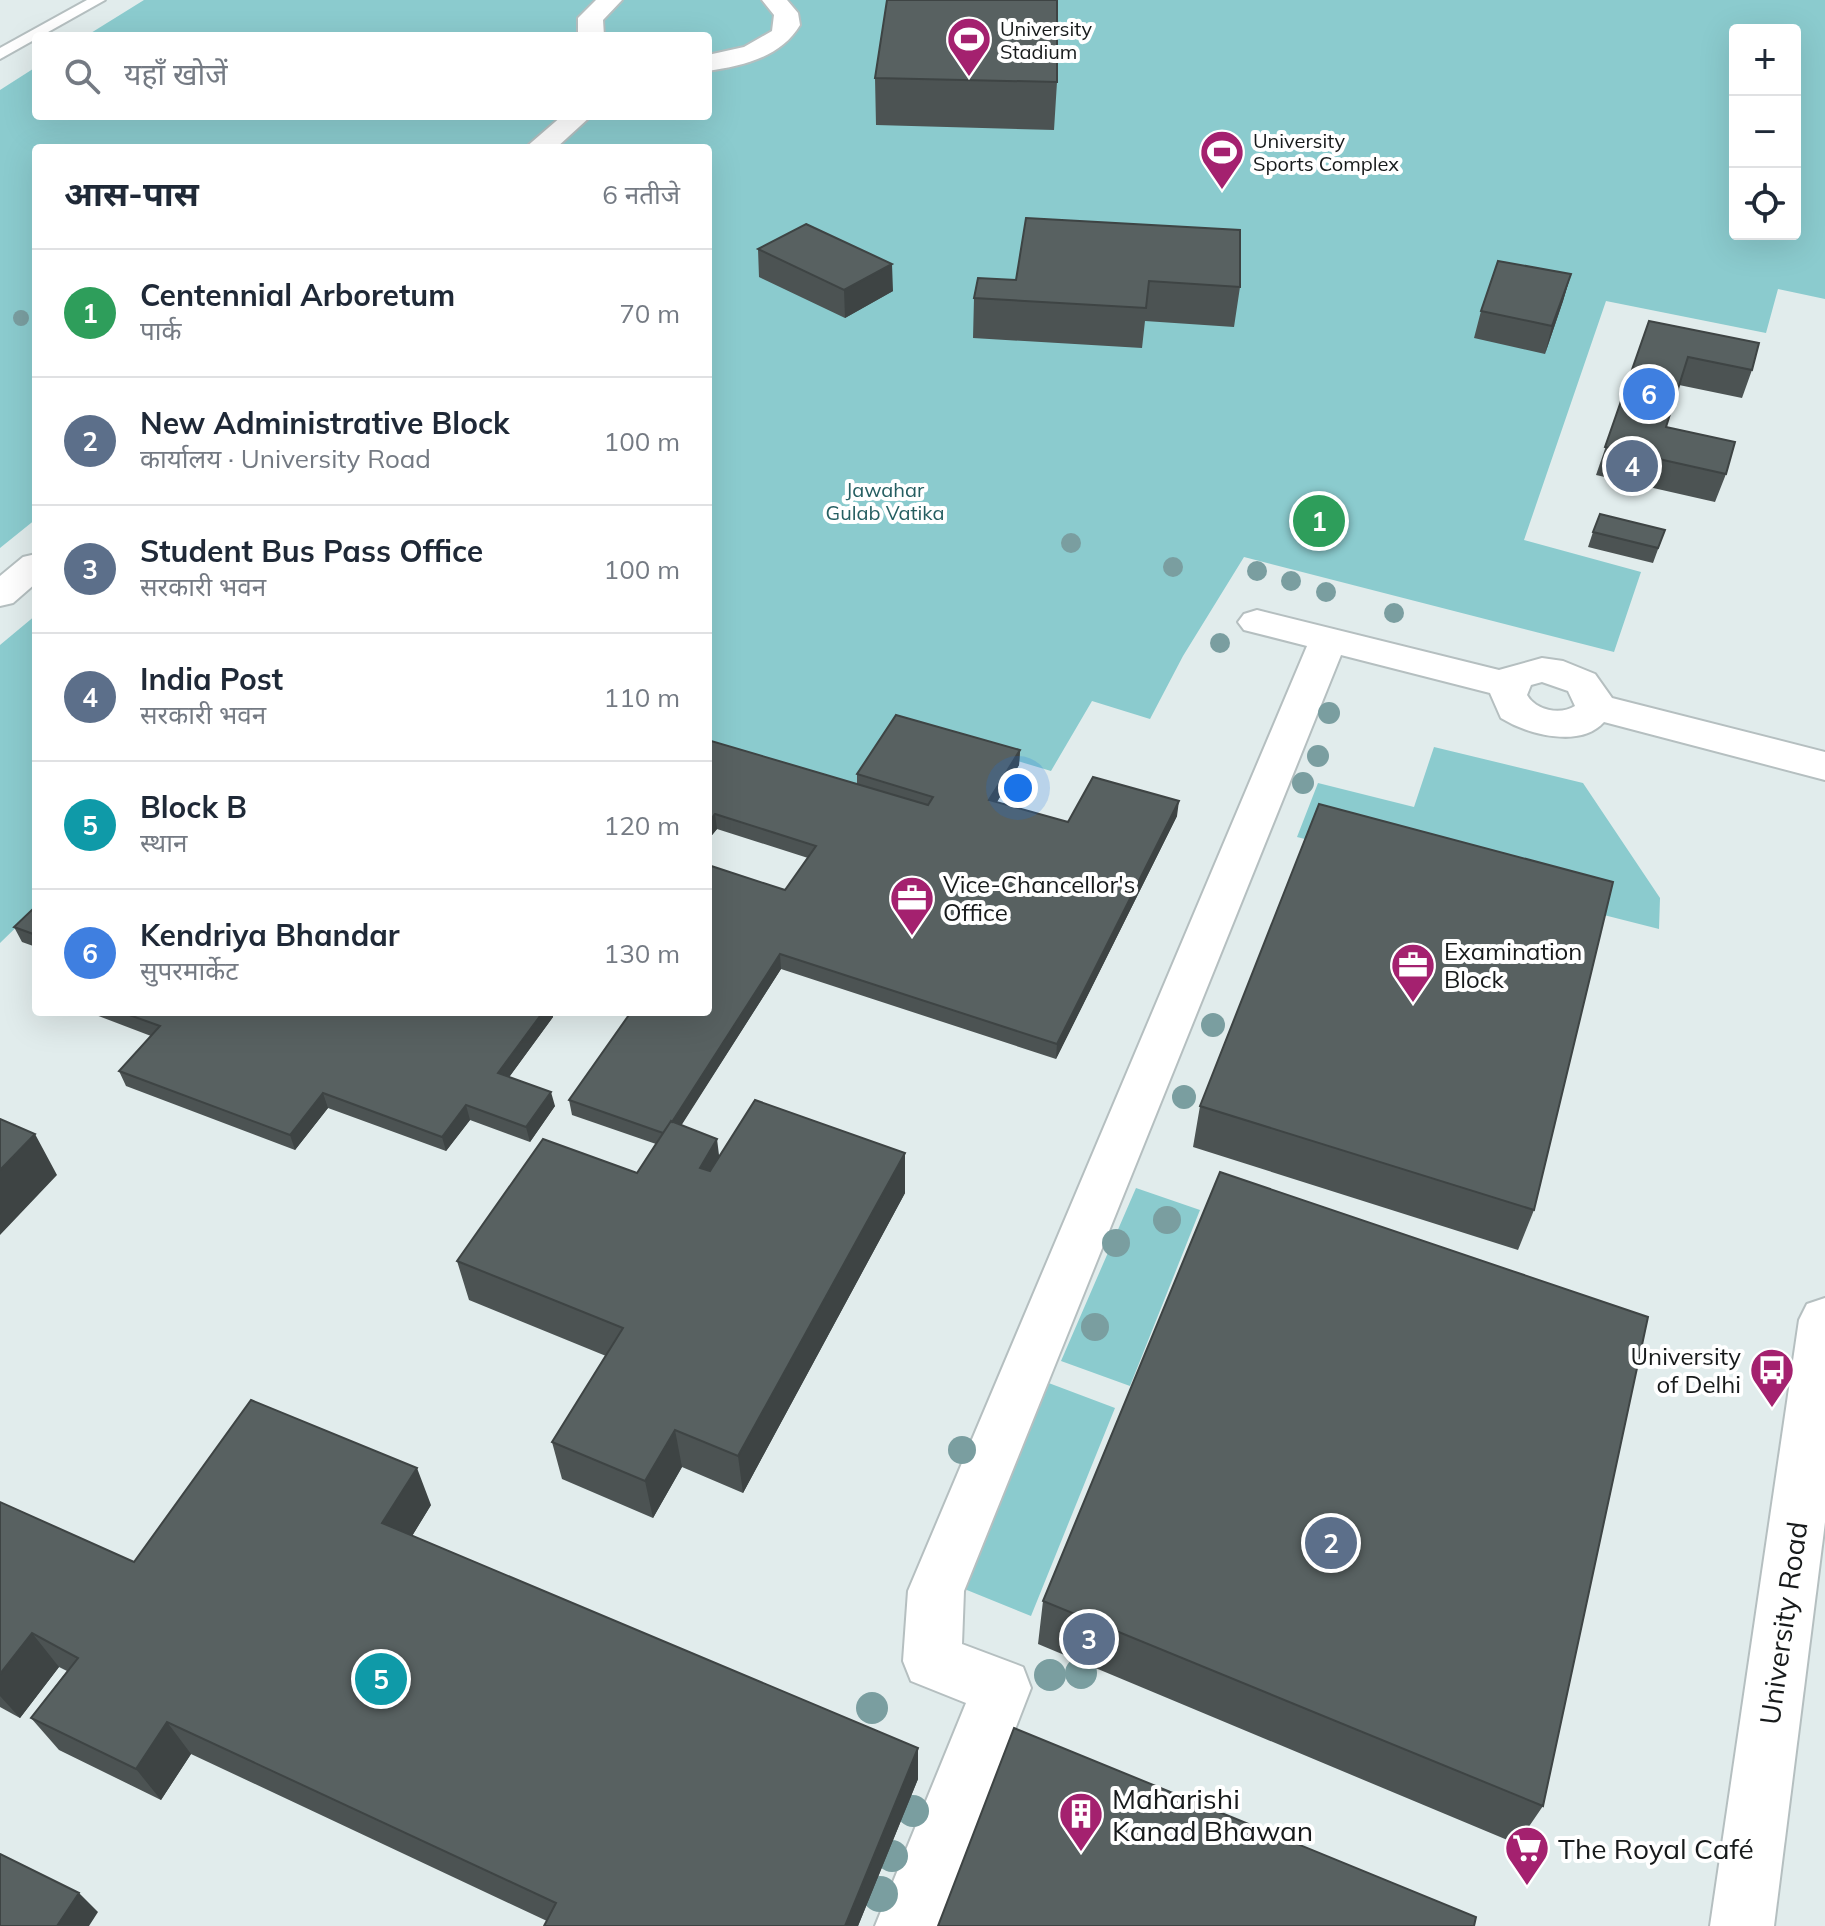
<!DOCTYPE html>
<html lang="hi">
<meta charset="utf-8">
<style>
body{margin:0;font-family:Mulish,"Noto Sans Devanagari",sans-serif;background:#f2f2f3;color:#1f2937}
.controls{position:absolute;right:24px;top:24px;display:grid;overflow:hidden;border-radius:8px;box-shadow:0 8px 32px #0002}
.controls button{width:72px;height:72px;display:grid;place-items:center;padding:0;border:0;border-bottom:2px solid #e0e1e3;background:#fff;color:#1f2937;font:40px sans-serif}
.you{position:absolute;left:1018px;top:788px;width:28px;height:28px;margin:-20px;border:6px solid #fff;border-radius:50%;background:#1a73e8;box-shadow:0 0 0 12px #1a73e833}
.badge{display:grid;place-items:center;width:52px;height:52px;border-radius:50%;background:#7c3aed;color:#fff;font-size:26px;font-weight:700}
.pin{position:absolute;translate:-50% -50%;border:4px solid #fff;box-shadow:0 2px 8px #0006}
.list{margin:0;padding:0;list-style:none}
h2{display:flex;justify-content:space-between;align-items:center;height:104px;margin:0;padding:0 32px;font-size:34px}
h2 small{font-size:26px;font-weight:400;color:#747a83}
.list li{display:grid;grid-template-columns:52px 1fr auto;gap:24px;align-items:center;box-sizing:border-box;height:128px;padding:0 32px;border-top:2px solid #e0e1e3}
.list b{display:block;font-size:30px;white-space:nowrap}
.list p{margin:0;font-size:26px;white-space:nowrap;color:#747a83}
.list em{font-size:26px;font-style:normal;color:#747a83}
.icon{flex:none;width:44px;height:44px;fill:none;stroke:currentColor;stroke-width:2;stroke-linecap:round;stroke-linejoin:round}
.map{position:relative;flex:none;width:1825px;height:1926px;overflow:hidden}
.search{position:absolute;background:#fff;box-shadow:0 8px 32px #0002;left:32px;top:32px;width:680px;height:88px;display:flex;align-items:center;gap:20px;box-sizing:border-box;padding:0 28px;border-radius:8px;color:#747a83;font-size:30px}
.panel{position:absolute;background:#fff;box-shadow:0 8px 32px #0002;left:32px;top:144px;width:680px;height:872px;border-radius:8px}
.map>svg:first-child{display:block}
</style>
<div class="map">
<svg width="1825" height="1926" viewBox="0 0 1825 1926">
<rect width="100%" height="100%" fill="#e1ecec"/>
<!-- green -->
<path fill="#8bcbce" fill-rule="evenodd" d="M144 0H1825V299L1778 289 1766 333 1606 301 1524 540 1641 572 1614 652 1244 557 1183 656 1150 719 1092 701 1051 771 897 725 850 793 708 749V148H36V519L0 548V90L36 67V116H708V36H86ZM1735 30H1795V234H1735Z
M36 615V908L0 943V645Z
M1434 747 1583 783 1660 898 1659 929 1297 837 1318 783 1414 807Z
M1136 1188 1200 1210 1130 1386 1061 1361Z
M1046 1382 1115 1408 1031 1616 957 1586Z"/>
<g fill="none" stroke-linecap="round" stroke-linejoin="round">
<!-- service casing -->
<g stroke="#b5bfc0" stroke-width="4">
<path id="service" d="M87 0H105L0 59V48Z"/>
</g>
<!-- minor casing -->
<g stroke="#b5bfc0" stroke-width="4">
<path id="minor" d="M596 0H622L603 20 604 36H578V18Z
M762 0H787L798 13 800 25C781 57 743 66 708 71V55L744 47 772 31 774 15Z
M562 116H591L556 148H525Z
M36 554V583L13 603 0 606V576L23 557Z
M1257 610 1499 670 1542 658 1563 661 1595 674 1612 698 1825 752V780L1604 722C1580 749 1527 734 1501 718L1490 693 1341 655 964 1591 962 1644 1023 1667 1031 1688 939 1926H875L966 1703 911 1681 903 1661 908 1591 1307 646 1244 630 1238 622 1244 614ZM1542 682 1568 691 1575 706C1561 715 1536 711 1527 695L1531 685Z"/>
</g>
<!-- tertiary casing -->
<g stroke="#b5bfc0" stroke-width="4">
<path id="tertiary" d="M1825 1298V1522L1774 1926H1710L1799 1320 1807 1304Z"/>
</g>
<!-- service -->
<use href="#service" fill="#fff" fill-rule="evenodd"/>
<!-- minor -->
<use href="#minor" fill="#fff" fill-rule="evenodd"/>
<!-- tertiary -->
<use href="#tertiary" fill="#fff" fill-rule="evenodd"/>
</g>
<!-- trees -->
<g fill="#7a9ea0">
<circle cx="21" cy="318" r="8"/>
<circle cx="1071" cy="543" r="10"/>
<circle cx="1173" cy="567" r="10"/>
<circle cx="1257" cy="571" r="10"/>
<circle cx="1291" cy="581" r="10"/>
<circle cx="1326" cy="592" r="10"/>
<circle cx="1394" cy="613" r="10"/>
<circle cx="1220" cy="643" r="10"/>
<circle cx="1329" cy="713" r="11"/>
<circle cx="1318" cy="756" r="11"/>
<circle cx="1303" cy="783" r="11"/>
<circle cx="1213" cy="1025" r="12"/>
<circle cx="1184" cy="1097" r="12"/>
<circle cx="1167" cy="1220" r="14"/>
<circle cx="1116" cy="1243" r="14"/>
<circle cx="1095" cy="1327" r="14"/>
<circle cx="962" cy="1450" r="14"/>
<circle cx="1081" cy="1673" r="16"/>
<circle cx="1050" cy="1675" r="16"/>
<circle cx="872" cy="1708" r="16"/>
<circle cx="913" cy="1811" r="16"/>
<circle cx="892" cy="1856" r="16"/>
<circle cx="880" cy="1894" r="18"/>
</g>
<!-- wall -->
<path fill="#4c5353" d="M875 78 1057 82 1054 130 876 125Z
M1026 218 1240 287 1234 327 1145 321 1142 348 973 338 974 298 1016 280Z
M758 249 893 291 845 318 759 277Z
M1571 274 1563 301 1545 354 1474 338 1481 311Z
M1649 321 1752 370 1742 398 1679 385 1666 427 1726 474 1715 502 1596 475Z
M1665 530 1653 563 1588 547 1593 532Z
M708 740 857 784V774L1020 750 1019 765 997 802 1068 822 1177 816 1056 1059 781 969 681 1125 720 1157 905 1193 743 1493 682 1467 653 1518 562 1479 552 1442 606 1356 469 1300 457 1261 637 1173 656 1144 572 1115 569 1100 785 890 808 858 717 829 708 840Z
M36 906V947L22 942 14 927Z
M88 1012H552L553 1017 509 1077 555 1106 530 1142 470 1120 446 1151 328 1108 295 1150 126 1086 119 1071 151 1036Z
M1200 1106 1534 1210 1518 1250 1193 1147Z
M0 1502 134 1562 431 1505 412 1536 918 1779 858 1926H544L547 1921 191 1754 161 1800 59 1750 31 1718 67 1671 59 1667 20 1718 0 1707Z
M1043 1601 1543 1806 1517 1844 1038 1644Z"/>
<!-- shaded-wall -->
<path fill="#3e4444" d="M892 264 893 291 845 318 844 290Z
M1571 274 1563 301 1545 354 1552 326Z
M1020 750 1019 765 989 815V800Z
M1179 801 1177 816 1056 1059 1057 1044Z
M715 814 717 829 708 840V823Z
M780 954 781 969 667 1148 664 1134Z
M543 1012H552L553 1017 502 1087 498 1073Z
M551 1092 555 1106 530 1142 526 1127Z
M323 1093 328 1108 295 1150 290 1135Z
M466 1105 470 1120 446 1151 442 1137Z
M35 1134 57 1175 0 1235V1170Z
M717 1139 722 1179 700 1168Z
M905 1153V1193L743 1493 738 1456Z
M675 1430 682 1467 653 1518 645 1481Z
M417 1468 431 1505 398 1559 382 1523Z
M32 1633 59 1667 20 1718 0 1696V1674Z
M167 1722 191 1754 161 1800 136 1769Z
M918 1748V1779L858 1926H845Z
M79 1893 98 1912 89 1926H57Z"/>
<!-- building -->
<path fill="#586161" stroke="#3e4444" stroke-width="2" d="M887 0H1057V82L875 78Z
M1026 218 1240 230V287L1149 281 1146 308 974 298 978 278 1016 280Z
M806 224 892 264 844 290 758 249Z
M1498 261 1571 274 1552 326 1481 311Z
M1649 321 1759 343 1752 370 1688 357 1666 427 1735 442 1726 474 1605 447Z
M1600 514 1665 530 1658 548 1593 532Z
M896 715 1020 750 989 800 1068 822 1093 777 1179 801 1057 1044 780 954 672 1122 671 1121 663 1133 569 1100 631 1012H708V865L785 890 816 846 715 814 708 823V740L928 805 933 797 857 774Z
M1319 804 1613 882 1534 1210 1200 1106Z
M36 906V935L14 927Z
M121 1012H543L498 1073 551 1092 526 1127 466 1105 442 1137 323 1093 290 1135 119 1071 160 1026Z
M755 1100 905 1153 738 1456 675 1430 645 1481 552 1442 623 1328 457 1261 543 1139 637 1173 671 1121 717 1139 700 1168 710 1171Z
M0 1119 35 1134 0 1170Z
M1220 1172 1648 1317 1543 1806 1043 1601Z
M251 1400 417 1468 382 1523 918 1748 845 1926H544L556 1903 167 1722 136 1769 31 1718 78 1658 32 1633 0 1674V1502L134 1562Z
M1014 1728 1476 1917 1474 1926H938Z
M0 1854 79 1893 57 1926H0Z"/>
<!-- icons -->
<defs>
<g id="stadium-pin" transform="scale(2.3)"><path d="M0 17L-7.5 6A9.5 9.5 0 1 1 7.5 6Z" fill="#a4216f" stroke="#fff"/><path d="M0-5a6.5 5 0 1 0 0 10a6.5 5 0 1 0 0-10ZM-3.5-1.8h7v3.6h-7Z" fill="#fff"/></g>
<g id="office-pin" transform="scale(2.3)"><path d="M0 17L-7.5 6A9.5 9.5 0 1 1 7.5 6Z" fill="#a4216f" stroke="#fff"/><path d="M-6-3h4V-5.5h4V-3h4V5H-6ZM-1-4.5V-3h2v-1.5ZM-6 0V1H6V0Z" fill="#fff"/></g>
<g id="bus-pin" transform="scale(2.3)"><path d="M0 17L-7.5 6A9.5 9.5 0 1 1 7.5 6Z" fill="#a4216f" stroke="#fff"/><path d="M-5-6H5V4H4V6H2V4H-2V6H-4V4H-5ZM-3.5-4V0h7V-4ZM-3.5 1.2v1.5H-2V1.2ZM2 1.2v1.5H3.5V1.2Z" fill="#fff"/></g>
<g id="building-pin" transform="scale(2.3)"><path d="M0 17L-7.5 6A9.5 9.5 0 1 1 7.5 6Z" fill="#a4216f" stroke="#fff"/><path d="M-4-6H4V6H1V3H-1V6H-4ZM-2.5-4.3h1.7v1.8h-1.7ZM.8-4.3h1.7v1.8H.8ZM-2.5-1h1.7V.8h-1.7ZM.8-1h1.7V.8H.8Z" fill="#fff"/></g>
<g id="supermarket-pin" transform="scale(2.3)"><path d="M0 17L-7.5 6A9.5 9.5 0 1 1 7.5 6Z" fill="#a4216f" stroke="#fff"/><path d="M-6-5.5h2.5l.6 2H6L4.5 2H-2.5L-4.4-4H-6ZM-1.5 3.2a1.3 1.3 0 1 0 .1 0ZM3 3.2a1.3 1.3 0 1 0 .1 0Z" fill="#fff"/></g>
</defs>
<g fill-rule="evenodd">
<use href="#stadium-pin" x="969" y="39"/>
<use href="#stadium-pin" x="1222" y="152"/>
<use href="#office-pin" x="912" y="898"/>
<use href="#office-pin" x="1413" y="965"/>
<use href="#bus-pin" x="1772" y="1370"/>
<use href="#building-pin" x="1081" y="1814"/>
<use href="#supermarket-pin" x="1527" y="1848"/>
</g>
<g text-anchor="middle" dominant-baseline="central" stroke-width="8" stroke-linejoin="round" paint-order="stroke">
<!-- far-poi labels -->
<g font-size="20" fill="#171a1b" stroke="#fff" text-anchor="start">
<text x="1000" y="28">University<tspan x="1000" dy="23">Stadium</tspan></text>
<text x="1253" y="140">University<tspan x="1253" dy="23">Sports Complex</tspan></text>
</g>
<!-- far-park labels -->
<g font-size="20" fill="#255e61" stroke="#fff">
<text x="885" y="489">Jawahar<tspan x="885" dy="23">Gulab Vatika</tspan></text>
</g>
<!-- poi labels -->
<g font-size="24" fill="#171a1b" stroke="#fff" text-anchor="start">
<text x="943" y="884">Vice-Chancellor's<tspan x="943" dy="28">Office</tspan></text>
<text x="1444" y="951">Examination<tspan x="1444" dy="28">Block</tspan></text>
<text x="1741" y="1356" text-anchor="end">University<tspan x="1741" dy="28">of Delhi</tspan></text>
</g>
<!-- near-street labels -->
<g font-size="28" fill="#171a1b" stroke="#fff">
<text transform="translate(1783 1623) rotate(-82)">University Road</text>
</g>
<!-- near-poi labels -->
<g font-size="28" fill="#171a1b" stroke="#fff" text-anchor="start">
<text x="1112" y="1798">Maharishi<tspan x="1112" dy="32">Kanad Bhawan</tspan></text>
<text x="1558" y="1848">The Royal Café</text>
</g>
</g>
</svg>
<div class="controls">
<button>+</button>
<button>−</button>
<button><svg class="icon" aria-label="locate" viewBox="0 0 24 24"><circle cx="12" cy="12" r="6"/><path d="M12 2v4M12 18v4M2 12h4M18 12h4"/></svg></button>
</div>
<div class="you"></div>
<div class="pin badge" style="left:1319px;top:521px;background:#2e9e5b">1</div>
<div class="pin badge" style="left:1331px;top:1543px;background:#5c6f8a">2</div>
<div class="pin badge" style="left:1089px;top:1639px;background:#5c6f8a">3</div>
<div class="pin badge" style="left:1632px;top:466px;background:#5c6f8a">4</div>
<div class="pin badge" style="left:381px;top:1679px;background:#0f9aa8">5</div>
<div class="pin badge" style="left:1649px;top:394px;background:#3f7fe0">6</div>
<div class="search"><svg class="icon" aria-label="search" viewBox="0 0 24 24"><circle cx="10" cy="10" r="6"/><path d="M15 15l6 6"/></svg>यहाँ खोजें</div>
<section class="panel">
<h2>आस-पास<small>6 नतीजे</small></h2>
<ul class="list">
<li><span class="badge" style="background:#2e9e5b">1</span><div><b>Centennial Arboretum</b><p>पार्क</p></div><em>70 m</em></li>
<li><span class="badge" style="background:#5c6f8a">2</span><div><b>New Administrative Block</b><p>कार्यालय · University Road</p></div><em>100 m</em></li>
<li><span class="badge" style="background:#5c6f8a">3</span><div><b>Student Bus Pass Office</b><p>सरकारी भवन</p></div><em>100 m</em></li>
<li><span class="badge" style="background:#5c6f8a">4</span><div><b>India Post</b><p>सरकारी भवन</p></div><em>110 m</em></li>
<li><span class="badge" style="background:#0f9aa8">5</span><div><b>Block B</b><p>स्थान</p></div><em>120 m</em></li>
<li><span class="badge" style="background:#3f7fe0">6</span><div><b>Kendriya Bhandar</b><p>सुपरमार्केट</p></div><em>130 m</em></li>
</ul>
</section>
</div>
